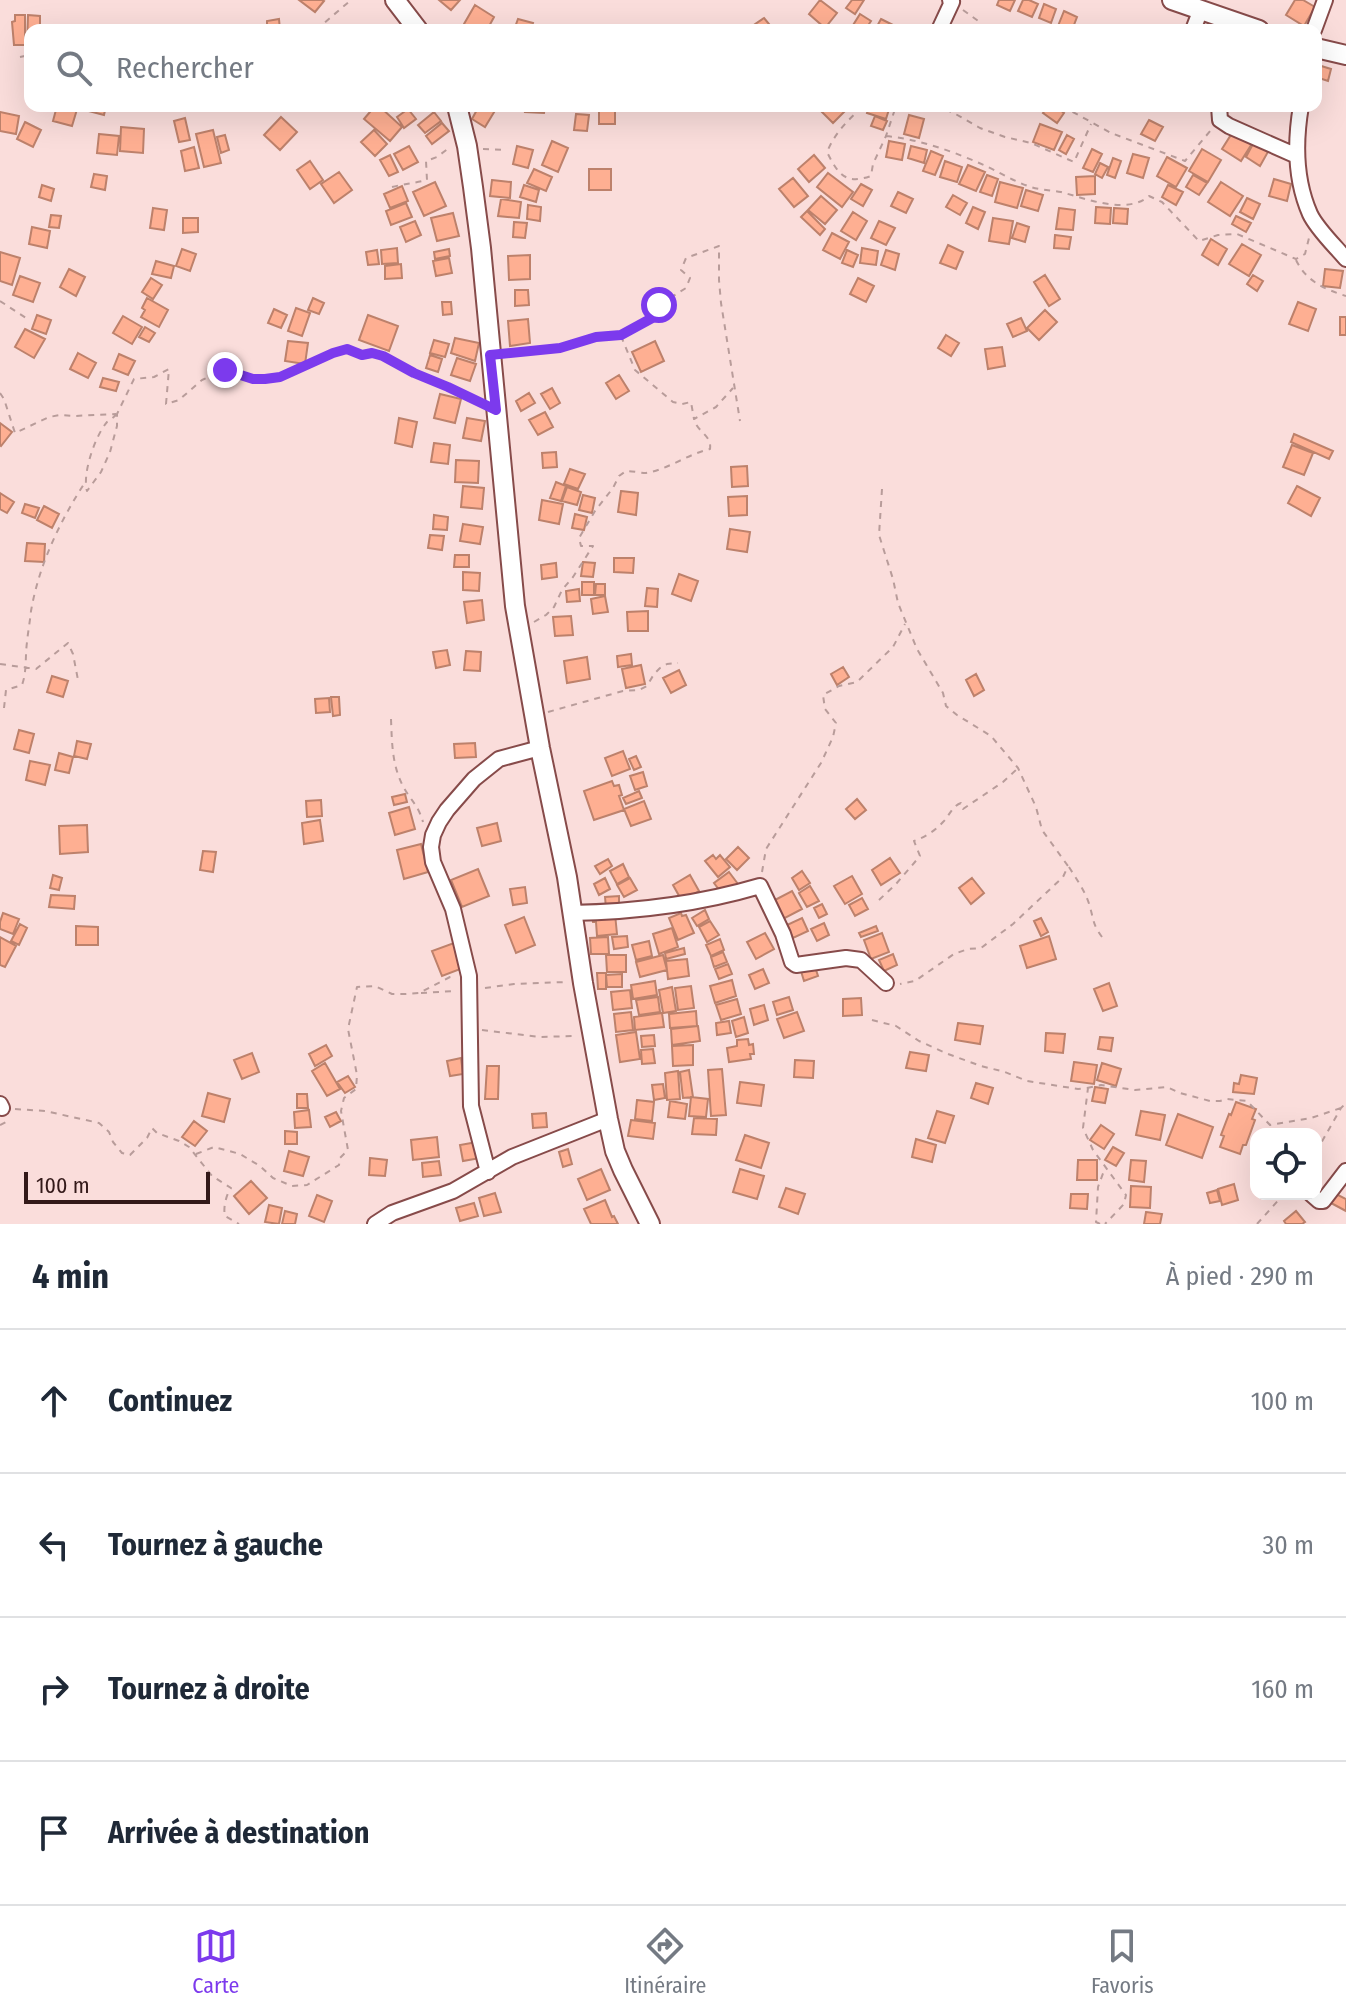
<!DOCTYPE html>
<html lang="fr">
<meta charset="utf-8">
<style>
body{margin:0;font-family:"Fira Sans Condensed",sans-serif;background:#f2f2f3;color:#1f2937}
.controls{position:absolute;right:24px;bottom:24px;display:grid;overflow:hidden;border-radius:16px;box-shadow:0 8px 32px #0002}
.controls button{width:72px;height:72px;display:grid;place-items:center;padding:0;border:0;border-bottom:2px solid #e0e1e3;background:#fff;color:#1f2937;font:40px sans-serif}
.scale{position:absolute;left:24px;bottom:20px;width:186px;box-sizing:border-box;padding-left:8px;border:4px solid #331919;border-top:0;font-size:22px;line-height:28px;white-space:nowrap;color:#331919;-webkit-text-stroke:6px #fadddb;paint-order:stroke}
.stop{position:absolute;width:24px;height:24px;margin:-18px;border:6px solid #7c3aed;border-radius:50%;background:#fff}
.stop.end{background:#7c3aed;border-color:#fff;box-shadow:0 2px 8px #0008}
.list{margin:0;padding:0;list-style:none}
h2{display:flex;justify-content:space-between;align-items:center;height:104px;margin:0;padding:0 32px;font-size:34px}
h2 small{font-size:26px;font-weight:400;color:#747a83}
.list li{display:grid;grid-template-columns:52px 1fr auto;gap:24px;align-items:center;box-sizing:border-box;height:144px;padding:0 32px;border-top:2px solid #e0e1e3}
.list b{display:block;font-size:30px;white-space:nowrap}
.list em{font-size:26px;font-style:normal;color:#747a83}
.icon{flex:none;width:44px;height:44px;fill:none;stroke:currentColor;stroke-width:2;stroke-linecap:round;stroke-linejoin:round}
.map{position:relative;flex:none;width:1346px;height:1224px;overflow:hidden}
.search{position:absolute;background:#fff;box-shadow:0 8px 32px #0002;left:24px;right:24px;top:24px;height:88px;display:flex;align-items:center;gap:20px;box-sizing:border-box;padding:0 28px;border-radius:16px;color:#747a83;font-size:30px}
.sheet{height:680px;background:#fff}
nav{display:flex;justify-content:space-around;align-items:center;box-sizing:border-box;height:112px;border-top:2px solid #e0e1e3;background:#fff;font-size:22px;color:#747a83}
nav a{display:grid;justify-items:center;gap:4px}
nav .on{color:#7c3aed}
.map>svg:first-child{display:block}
</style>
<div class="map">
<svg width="1346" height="1224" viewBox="0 0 1346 1224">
<rect width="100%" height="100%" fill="#fadddb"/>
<!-- building -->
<path fill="#feaf92" stroke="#bd816b" stroke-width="2" d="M299 0H322L324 1 315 12Z
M439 0H460L451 10Z
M820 0 837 13 825 28 809 14Z
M852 0H864L855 14 846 8Z
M999 0H1015L1010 11 997 5Z
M1023 0H1029L1038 4 1032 17 1018 11Z
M1295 0H1303L1315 7 1304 26 1286 15Z
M1044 4 1056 9 1051 23 1039 18Z
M475 5 494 17 487 30H473L464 24Z
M1064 11 1077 17 1072 30 1058 26Z
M860 14 871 21 865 30H850Z
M15 15H25V45H14L12 22 15 21Z
M28 15 40 16V30H30V46H27Z
M764 18 769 24 760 30H754L751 27Z
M279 19 280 30H267V21Z
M518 19 533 23 531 30H514Z
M881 19 893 25 890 30H875Z
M1318 65 1331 69 1328 81 1316 77Z
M57 106H78L72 126 53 121Z
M82 106H106L104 115 81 109Z
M375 106H379L402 127 390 141 364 119Z
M479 106H490L496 109 485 127 472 119Z
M526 106H545L544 113 525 112Z
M599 106H615V124H599Z
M819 106H848L849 107 833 123 818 108Z
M869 106H890L886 119 867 113Z
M1048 106H1055L1064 113 1057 123 1043 113Z
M408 109 416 119 404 128 397 117Z
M0 112 19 116 16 134 0 131Z
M434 112 441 121 425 133 418 125Z
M576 114 589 115 587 131 574 130Z
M909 115 924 119 919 138 904 134Z
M875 116 887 121 883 130 871 126Z
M281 117 297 132 280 150 264 135Z
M185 118 190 140 179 142 174 121Z
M1149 120 1163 127 1155 141 1141 134Z
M25 122 41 130 33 147 17 139Z
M442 123 449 131 432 144 426 136Z
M1040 124 1062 132 1054 150 1033 142Z
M121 127 144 129 143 153 120 151Z
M213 130 221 163 204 167 196 134Z
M374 130 387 144 375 156 361 142Z
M1234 130 1253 142 1241 161 1222 149Z
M99 134 119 136 117 155 97 153Z
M225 135 229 150 221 153 217 137Z
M1067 135 1074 139 1066 154 1059 150Z
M552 141 568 148 558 172 542 165Z
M889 141 905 144 902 160 886 157Z
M1254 142 1269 150 1260 166 1246 157Z
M409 146 418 162 403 170 394 154Z
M517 146 533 150 528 168 513 164Z
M911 146 927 150 924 163 908 158Z
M194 147 199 168 185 171 181 151Z
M1092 149 1102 154 1093 172 1083 168Z
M1202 149 1221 160 1208 182 1189 171Z
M931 151 943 156 935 175 923 171Z
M1133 154 1149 158 1143 178 1127 173Z
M390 155 398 172 389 176 380 160Z
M814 155 825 168 809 182 798 169Z
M1167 157 1187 168 1176 187 1157 176Z
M1113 158 1121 161 1115 178 1107 175Z
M310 161 323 180 310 189 297 170Z
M945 161 962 167 957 182 940 177Z
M1100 163 1108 167 1102 178 1095 174Z
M968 165 985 172 976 191 959 184Z
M534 169 552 177 546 191 527 183Z
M589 169H611V190H589Z
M339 172 352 190 334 203 321 184Z
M828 173 853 192 842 207 817 187Z
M94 174 107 176 105 190 91 187Z
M987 175 998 179 992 196 980 192Z
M1193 175 1207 183 1199 195 1186 187Z
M1095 176V194L1077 195 1076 177Z
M793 178 808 196 794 207 779 189Z
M1274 179 1291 184 1287 201 1269 196Z
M492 180 511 182 510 198 490 196Z
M435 182 446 206 424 216 413 192Z
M1000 182 1023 188 1017 208 995 202Z
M1221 182 1243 196 1230 216 1208 202Z
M861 184 872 190 863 206 851 199Z
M42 185 54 189 51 201 39 197Z
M524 185 539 190 536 202 520 197Z
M1168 185 1183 192 1176 205 1162 197Z
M402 186 408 201 390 208 384 194Z
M1026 190 1043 195 1038 211 1021 206Z
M898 192 913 199 906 213 891 206Z
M953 195 967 203 960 215 946 207Z
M821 196 837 210 825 224 808 210Z
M1247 198 1260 204 1253 219 1240 212Z
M501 199 521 202 519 218 498 216Z
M406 203 412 217 391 225 386 211Z
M528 205 541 207 540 221 527 219Z
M973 207 985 212 978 229 966 223Z
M1096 207 1111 208 1110 224 1095 223Z
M153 208 167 210 164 230 150 228Z
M1059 208 1075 210 1073 230 1056 229Z
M1114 208 1128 209 1127 224 1113 223Z
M807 211 825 229 820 235 801 217Z
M853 212 867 221 856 240 841 231Z
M453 213 459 236 437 241 431 218Z
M51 215 61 216 59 228 49 227Z
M1236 216 1251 223 1246 232 1232 224Z
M183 218H198V232L183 233Z
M993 218 1013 221 1009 244 989 241Z
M415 221 421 235 406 242 400 227Z
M879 221 895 228 886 245 871 238Z
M514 222 527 223 525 238 513 237Z
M1017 223 1029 227 1025 242 1012 238Z
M32 227 50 231 47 248 29 244Z
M832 233 849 242 840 259 823 250Z
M1055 235 1071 237 1069 249 1054 248Z
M1211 239 1227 249 1218 265 1202 255Z
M1242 244 1261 255 1249 276 1229 264Z
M948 245 963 252 956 269 940 263Z
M397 248 398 263 382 264 381 250Z
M862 248 878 251 876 265 860 263Z
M182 249 196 254 190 271 176 266Z
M449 249 450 256 435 259 434 252Z
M377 250 379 264 368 265 366 252Z
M847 250 858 255 853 267 842 263Z
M886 250 899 254 895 270 881 265Z
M0 252 20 258 12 285 0 281Z
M530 255V279L509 280 508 256Z
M449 258 452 273 436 276 433 261Z
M156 261 174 266 171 278 152 274Z
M401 264 402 278 385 279V266Z
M69 269 85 277 76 296 60 287Z
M1325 269 1343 271 1340 288 1323 286Z
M1045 275 1060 299 1049 306 1034 282Z
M1253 275 1263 281 1257 291 1247 284Z
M20 276 40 283 33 302 13 295Z
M151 278 162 285 153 299 142 292Z
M858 278 874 286 866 302 850 294Z
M515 290H528L529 305 515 306Z
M147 298 168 310 159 327 141 317 145 310 142 308Z
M313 298 324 303 319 314 308 310Z
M442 302H451L452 314 443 315Z
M1298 302 1316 309 1308 331 1289 324Z
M296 308 310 313 302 336 288 331Z
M274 309 287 315 281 328 268 323Z
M1045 310 1057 322 1039 340 1027 328Z
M37 315 51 320 46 334 32 329Z
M368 315 398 326 389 351 359 340Z
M123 316 142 327 132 344 113 333Z
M1340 317H1346V335H1340Z
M1021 318 1027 331 1013 337 1007 324Z
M528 319 530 343 510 346 508 321Z
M145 327 155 333 149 342 139 337Z
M25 329 45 339 34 358 15 347Z
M946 335 959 343 951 356 938 348Z
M455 338 479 343 475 361 451 353Z
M434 340 449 344 445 357 430 353Z
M288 341 308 343 305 364 285 361Z
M655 341 664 361 641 372 632 352Z
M1002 347 1005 366 988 369 985 349Z
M78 353 96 363 88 378 70 369Z
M119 354 135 361 128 375 113 369Z
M430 355 442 359 438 372 426 368Z
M457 358 476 364 470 381 451 375Z
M619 375 629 391 616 399 606 383Z
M103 378 119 382 116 391 100 387Z
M552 388 560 403 550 409 541 394Z
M529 393 535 403 521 411 516 401Z
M440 394 461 399 455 423 434 418Z
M545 412 553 427 538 435 529 420Z
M399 418 417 422 412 447 395 443Z
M467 418 485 421 481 441 463 438Z
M0 423 12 432 1 446 0 445Z
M1294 434 1333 451 1329 459 1291 442Z
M434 443 450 445 448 464 431 462Z
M1292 445 1313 453 1304 475 1283 467Z
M556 452 557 467 543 468 542 453Z
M456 460 479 461 478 483 455 482Z
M747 466 748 486 732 487 731 467Z
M570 469 585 474 578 489 564 484Z
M556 482 566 486 561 501 550 498Z
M463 486 484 488 482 509 461 507Z
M1297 486 1320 498 1311 516 1288 503Z
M567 487 581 492 577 505 562 501Z
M621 491 638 493 636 515 618 512Z
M0 493 14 502 7 513 0 509Z
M583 495 595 498 592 513 579 510Z
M747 496V515L729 516 728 497Z
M542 500 563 504 559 524 539 520Z
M25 504 39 508 35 518 22 513Z
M44 506 59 514 52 528 37 520Z
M575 514 587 517 584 530 572 528Z
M434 515 448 517 447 530 433 529Z
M463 524 483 527 480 544 460 541Z
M730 529 750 532 747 552 727 549Z
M430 535 444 536 442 550 428 548Z
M27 543 45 544 44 562 25 561Z
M455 555H469V567H454Z
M614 558H634L633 573 614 572Z
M583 562 595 563 593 577 581 576Z
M556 563 557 577 542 579 541 565Z
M463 572 480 573 479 591 463 590Z
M679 574 698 581 691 601 672 594Z
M582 582H594V595H582Z
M596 584H605V595H595Z
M647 588 658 589 657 607 645 606Z
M579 589 580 601 567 602 566 591Z
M605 596 608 612 593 614 591 599Z
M482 600 484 620 467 623 464 602Z
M648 611V631H628L627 612Z
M571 616 573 635 555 636 553 617Z
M447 650 450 665 436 668 433 652Z
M466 651 481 652 480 671 464 670Z
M631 654 632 665 618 667 617 656Z
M587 657 590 679 567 683 564 661Z
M641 665 645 684 626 688 622 669Z
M843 667 849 677 837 685 831 674Z
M679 670 686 685 671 693 663 678Z
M976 674 984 690 974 696 966 680Z
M52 676 68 681 63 697 47 692Z
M331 697H339L340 715 333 716Z
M329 698 330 712 316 713 315 699Z
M19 730 34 734 29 753 14 749Z
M77 741 91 744 87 759 74 756Z
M475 743 476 757 455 758 454 744Z
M623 751 630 769 612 776 605 758Z
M59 753 73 757 69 773 55 770Z
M636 756 641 767 634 770 629 759Z
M30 761 50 765 45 785 26 780Z
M643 772 647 786 635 790 630 776Z
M612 781 614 786 619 785 622 795 619 796 624 810 594 820 584 791Z
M639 791 642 798 626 804 623 798Z
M405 794 407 802 394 805 392 797Z
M857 799 866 810 855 819 846 809Z
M321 800 322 816 307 817 306 801Z
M644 801 651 819 631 826 624 809Z
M409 807 415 829 395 835 389 813Z
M320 820 323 841 304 844 302 823Z
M497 823 501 841 482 846 477 828Z
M87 825 88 852 60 854 59 826Z
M421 844 428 872 404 879 397 850Z
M738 847 749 858 737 870 726 859Z
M203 851 216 852 213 872 200 870Z
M713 855 716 859 720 855 730 867 718 877 705 861Z
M890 858 900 873 881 885 872 870Z
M608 859 612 866 600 874 595 866Z
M623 864 629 877 617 884 610 871Z
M478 869 489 896 462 907 451 880Z
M802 871 810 883 799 890 792 878Z
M729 872 738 884 723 895 714 883Z
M53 875 62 878 59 890 50 888Z
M690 875 699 891 682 901 673 885Z
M852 876 862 894 845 904 834 886Z
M605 878 610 889 599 895 594 884Z
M630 878 637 890 624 897 617 885Z
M972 878 984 893 971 904 959 888Z
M810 886 819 901 807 907 799 893Z
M525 887 527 903 513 905 510 889Z
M792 891 802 909 783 919 773 901Z
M51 895 75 896 74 909 49 907Z
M619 896V907L606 908 605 897Z
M862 898 868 909 855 916 849 905Z
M822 904 827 914 819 918 814 908Z
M705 910 709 919 697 926 692 918Z
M3 913 19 919 13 934 0 929V922Z
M681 913 682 916 686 915 694 933 678 940 669 918Z
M615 914 617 934 597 936 596 922H593L592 916Z
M524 917 535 945 516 953 505 925Z
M802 918 808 931 793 938 787 925Z
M1041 918 1048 932 1041 936 1034 921Z
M710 921 719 935 707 942 699 927Z
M824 923 829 935 817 941 811 929Z
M20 924 27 928 19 945 11 941Z
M76 926 98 927V945H76Z
M876 926 878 931 861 937 859 933Z
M672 928 678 947 659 954 653 934Z
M765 933 774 949 756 959 747 942Z
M882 933 889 952 871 959 864 940Z
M627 936 628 947 614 949 612 937Z
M1049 936 1056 959 1027 968 1020 946Z
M0 937 16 946 5 967 0 965Z
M608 937 609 954H591L590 938Z
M720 939 724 950 711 956 706 945Z
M649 941 652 956 636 960 632 945Z
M454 943 463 968 442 976 432 951Z
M684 948 685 954 666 959 665 953Z
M723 952 727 962 714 967 711 957Z
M893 954 897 965 884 971 879 960Z
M606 955H626V972H607Z
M663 955 667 970 640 977 636 962Z
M687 959 689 976 668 979 666 961Z
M728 964 732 974 719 979 715 969Z
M814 964 818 976 804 981 800 968Z
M763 969 769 983 755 989 749 975Z
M597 973H606V989H598Z
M622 974V987H607L606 975Z
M732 980 736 996 715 1003 710 986Z
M655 981 657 995 633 999 631 985Z
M1109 983 1117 1006 1103 1011 1094 989Z
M691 986 694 1008 678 1010 675 988Z
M672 987 676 1011 663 1013 659 990Z
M630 990 632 1008 613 1010 611 992Z
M658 997 660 1012 639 1015 636 1000Z
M789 997 793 1010 777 1015 773 1002Z
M861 998 862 1015 843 1016V999Z
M737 999 741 1014 721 1020 716 1005Z
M764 1005 768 1020 754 1025 750 1009Z
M696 1011 697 1026 670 1028 669 1014Z
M631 1012 633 1030 616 1032 614 1014Z
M797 1012 804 1031 784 1038 777 1019Z
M662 1013 664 1027 635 1030 634 1017Z
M744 1017 748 1033 736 1037 732 1021Z
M729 1021 731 1033 717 1035 716 1023Z
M958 1023 983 1026 980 1044 955 1040Z
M698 1026 700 1041 672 1045 671 1029Z
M636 1032 640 1059 620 1062 616 1035Z
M1046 1033 1065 1034 1063 1053 1045 1051Z
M654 1035 655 1046 642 1047 641 1036Z
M1100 1037 1113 1038 1111 1051 1098 1049Z
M748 1039 749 1045 753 1044 754 1054H750L751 1059 729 1062 727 1048 737 1046V1040Z
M326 1045 332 1056 315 1066 309 1054Z
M693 1045V1065L673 1066 672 1046Z
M653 1049 655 1063 642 1064 641 1050Z
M910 1052 929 1055 926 1071 906 1068Z
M252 1053 259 1072 242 1079 234 1060Z
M461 1058 463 1074 450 1076 447 1061Z
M795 1060 814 1061 813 1078 794 1077Z
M1074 1062 1097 1065 1094 1084 1071 1081Z
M325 1063 340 1089 327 1096 312 1071Z
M1102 1063 1121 1069 1116 1086 1097 1080Z
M487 1066H499L498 1099H485Z
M722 1069 726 1115 711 1116 708 1070Z
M689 1070 693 1097 683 1098 680 1072Z
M678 1071 680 1099 667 1100 665 1073Z
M1241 1075 1257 1078 1254 1094 1233 1092 1234 1083 1239 1084Z
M348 1076 355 1087 345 1093 337 1082Z
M740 1082 764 1085 761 1106 737 1103Z
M976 1083 993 1088 988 1104 971 1098Z
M663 1084 665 1098 654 1100 652 1085Z
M1095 1087 1108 1089 1105 1103 1092 1101Z
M208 1093 230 1099 224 1122 202 1116Z
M297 1094H307L308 1108H297Z
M691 1097 708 1099 706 1117 689 1116Z
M637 1100 654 1102 652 1121 635 1119Z
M670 1101 687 1104 685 1119 668 1117Z
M1236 1102 1256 1109 1252 1119 1255 1120 1246 1145H1243L1240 1154 1220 1147 1224 1136 1221 1135 1229 1114 1231 1115Z
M309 1110 311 1127 295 1128 294 1112Z
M937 1111 954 1116 945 1143 928 1138Z
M1141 1111 1165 1115 1160 1140 1136 1135Z
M336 1112 341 1121 330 1127 325 1117Z
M546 1113 547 1127 533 1128 532 1114Z
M1178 1114 1213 1127 1202 1158 1166 1145Z
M694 1118 717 1119 716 1135 692 1134Z
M631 1120 655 1123 653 1139 628 1136Z
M194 1121 207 1131 195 1146 182 1137Z
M1101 1125 1114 1134 1104 1149 1090 1140Z
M285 1131 297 1132V1144H285Z
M745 1135 769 1143 761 1168 736 1160Z
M437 1137 439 1157 413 1160 411 1140Z
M916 1139 936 1145 932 1162 912 1157Z
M477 1142 480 1158 463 1161 460 1145Z
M1113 1147 1124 1153 1116 1166 1105 1160Z
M568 1149 572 1164 563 1167 559 1152Z
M289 1151 309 1157 303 1176 284 1171Z
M370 1158 387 1160 385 1176 369 1175Z
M1078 1160H1097V1180H1077Z
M1131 1160 1146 1161 1144 1182 1129 1180Z
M439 1161 441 1175 423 1177 422 1163Z
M601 1169 610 1190 587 1200 578 1179Z
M740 1169 764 1176 757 1199 733 1192Z
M251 1181 267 1198 249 1214 234 1196Z
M1234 1184 1238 1200 1222 1205 1218 1189Z
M1131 1186 1151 1187 1150 1208 1130 1207Z
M786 1188 805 1194 798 1214 779 1207Z
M1217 1190 1220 1201 1210 1203 1207 1193Z
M495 1193 501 1212 484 1216 479 1198Z
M1071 1194H1088L1087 1209 1070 1208Z
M1336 1194 1346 1199V1211L1331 1203Z
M317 1195 332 1201 324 1222 309 1216Z
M605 1200 612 1217 614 1216 618 1224H591L584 1209Z
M474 1203 478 1216 460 1221 456 1208Z
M269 1205 282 1208 279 1224 265 1222Z
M285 1211 297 1214 295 1224H282Z
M1296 1211 1305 1222 1302 1224H1286L1284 1221Z
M1146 1212 1162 1214 1160 1224H1144Z"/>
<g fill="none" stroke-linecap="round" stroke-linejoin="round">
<!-- street casing -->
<g stroke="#874b4a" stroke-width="18">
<path id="street" d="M939 30 952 2 950 0
M1193 30 1201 9
M1314 30 1325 0
M1219 106 1220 120 1229 126 1297 156
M1301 106C1295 141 1295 180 1310 214 1317 229 1335 246 1346 259
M571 913C634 912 699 904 760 886L783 934 792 962 796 965 846 958 861 960 886 983
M0 1104 2 1108
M488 1172 471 1106 469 976 453 909 433 862 431 847 433 835 439 822 447 810 474 779 499 759 540 748
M1311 1194 1319 1201H1323L1346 1171
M375 1224 392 1213 453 1191 512 1157 608 1119"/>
</g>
<!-- secondary casing -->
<g stroke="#874b4a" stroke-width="22">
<path id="secondary" d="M395 0 418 30
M1172 0 1259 30
M1316 48 1346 55
M457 106 467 146 473 187 481 248 515 606 540 748 567 877 583 983 608 1119 615 1151 623 1170 650 1224"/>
</g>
<!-- path -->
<path stroke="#b89c9a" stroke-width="2" stroke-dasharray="6 6" stroke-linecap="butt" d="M963 10 981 23 986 30
M316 30 351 0
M20 57 30 55
M855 106 858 111C845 123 834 135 827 152 838 174 845 185 871 176L873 164 886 136 896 106
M934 106 952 112 980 128 1005 137 1031 143 1074 162 1091 124
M1062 106 1111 133 1185 161 1211 130
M886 136C919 139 955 152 986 166 1001 173 1015 182 1031 187 1040 190 1051 190 1061 192 1087 199 1127 215 1149 196L1162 202 1199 241 1218 235 1237 234 1296 259 1305 254 1309 238
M483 149 504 150
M392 187C404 184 415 183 427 180L426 161 437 157 449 148
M1296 260C1306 281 1324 289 1346 296
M0 301 26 318
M621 336 635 370 673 402 682 404 691 402 694 419 716 407 733 388
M507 353 560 348 596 337 621 335 654 317 659 305 686 288 690 278 681 270 686 258 719 246V280L721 303 740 421
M0 393 4 399 15 433 49 417 60 415 74 416 116 414
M117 414C115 416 109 421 107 422 95 436 82 474 87 491L101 472 110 452 117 426V414L134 379 154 377 169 369 166 404 179 400 202 380 225 370 253 379H265L280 377 333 353 347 349 362 355 372 353 383 356 414 373 448 387 481 403
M882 489 879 535 893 579 898 603 917 649 943 693 946 706 957 715 991 736 1018 768 1036 807 1042 830 1068 866 1063 877 1013 924 981 948 968 949 954 954 915 981 900 984
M534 622 546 615 554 607 562 590 573 577 593 546H581L579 538 595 511 613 488 619 476 626 471C633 471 640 473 646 473 669 469 688 454 710 449 712 435 697 432 694 419
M0 664 36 669 68 643 73 654 78 680
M4 708 6 690 22 685C27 671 25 657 27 642 28 632 30 621 31 611 39 565 59 523 84 484
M548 712 623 691 639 690 647 686 654 674 660 668 667 664 678 663
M391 719C392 744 392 766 404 788 412 802 418 805 423 822
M1069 867C1077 880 1086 892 1090 907 1094 921 1093 925 1102 937
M762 872 766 849 821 763 833 737 836 723 825 709 823 695 839 686 857 682 893 647 905 624
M879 900 896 884 920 856 914 841C925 837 935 831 943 822 950 815 952 806 961 803L963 809 1003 782 1017 769
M485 988 514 984 566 982
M421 993 454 991
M872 1020 896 1026 919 1041 948 1054 981 1066 1005 1072 1027 1081 1078 1089 1088 1088 1083 1128 1093 1150 1126 1195 1124 1204 1105 1224
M482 1030 540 1037 575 1036
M1087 1088 1101 1085 1135 1090 1167 1087 1180 1093 1210 1101H1220L1227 1099 1247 1101 1270 1125 1311 1118 1341 1108
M15 1109 45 1111 99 1123 109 1132 113 1142 122 1153 130 1155 147 1138 152 1128 157 1133 179 1141 189 1147 212 1176 231 1188C226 1195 223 1208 225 1216L239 1224
M0 1125 8 1121
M1316 1152 1341 1108 1346 1103
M196 1154 214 1147 240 1154 260 1166 273 1178 292 1186 307 1185 339 1165 340 1158 348 1150 341 1111 344 1098 356 1089 357 1075 348 1029 357 987 375 986 392 994H406L419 993 450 977 456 976
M1100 1224 1096 1222 1098 1187 1105 1168
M1257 1224 1284 1194"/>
<!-- street -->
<use href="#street" stroke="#fff" stroke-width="14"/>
<!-- secondary -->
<use href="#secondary" stroke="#fff" stroke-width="18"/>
</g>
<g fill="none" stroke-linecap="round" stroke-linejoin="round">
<!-- route -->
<path stroke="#7c3aed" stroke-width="10" d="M225 370 253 379H265L280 377 333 353 347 349 362 355 372 353 383 356 414 373 448 387 496 410 490 355 560 348 596 337 621 335 654 317 659 305"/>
</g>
</svg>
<div class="controls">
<button><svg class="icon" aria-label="locate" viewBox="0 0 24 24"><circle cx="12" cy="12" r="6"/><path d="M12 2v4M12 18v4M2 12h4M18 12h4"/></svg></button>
</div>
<div class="scale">100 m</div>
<div class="stop" style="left:659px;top:305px"></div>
<div class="stop end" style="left:225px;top:370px"></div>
<div class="search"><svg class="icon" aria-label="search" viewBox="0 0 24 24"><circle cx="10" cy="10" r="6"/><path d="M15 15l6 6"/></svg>Rechercher</div>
</div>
<section class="sheet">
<h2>4 min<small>À pied · 290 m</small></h2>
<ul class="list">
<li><svg class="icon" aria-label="ahead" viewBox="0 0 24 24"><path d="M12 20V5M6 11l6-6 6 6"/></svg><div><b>Continuez</b></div><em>100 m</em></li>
<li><svg class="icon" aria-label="left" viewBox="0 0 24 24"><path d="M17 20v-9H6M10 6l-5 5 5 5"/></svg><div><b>Tournez à gauche</b></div><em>30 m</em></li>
<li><svg class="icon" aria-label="right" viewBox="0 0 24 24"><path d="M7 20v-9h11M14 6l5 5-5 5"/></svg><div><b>Tournez à droite</b></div><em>160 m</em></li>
<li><svg class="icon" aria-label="arrive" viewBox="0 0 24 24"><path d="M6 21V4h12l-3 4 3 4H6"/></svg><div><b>Arrivée à destination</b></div></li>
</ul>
</section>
<nav>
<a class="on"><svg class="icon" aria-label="map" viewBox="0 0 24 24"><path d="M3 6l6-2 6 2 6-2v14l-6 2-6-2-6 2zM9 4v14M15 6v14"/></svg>Carte</a>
<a><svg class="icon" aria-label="directions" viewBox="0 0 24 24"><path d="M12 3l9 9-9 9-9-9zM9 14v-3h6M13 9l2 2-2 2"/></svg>Itinéraire</a>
<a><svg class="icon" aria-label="saved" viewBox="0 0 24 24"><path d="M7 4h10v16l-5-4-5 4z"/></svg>Favoris</a>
</nav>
